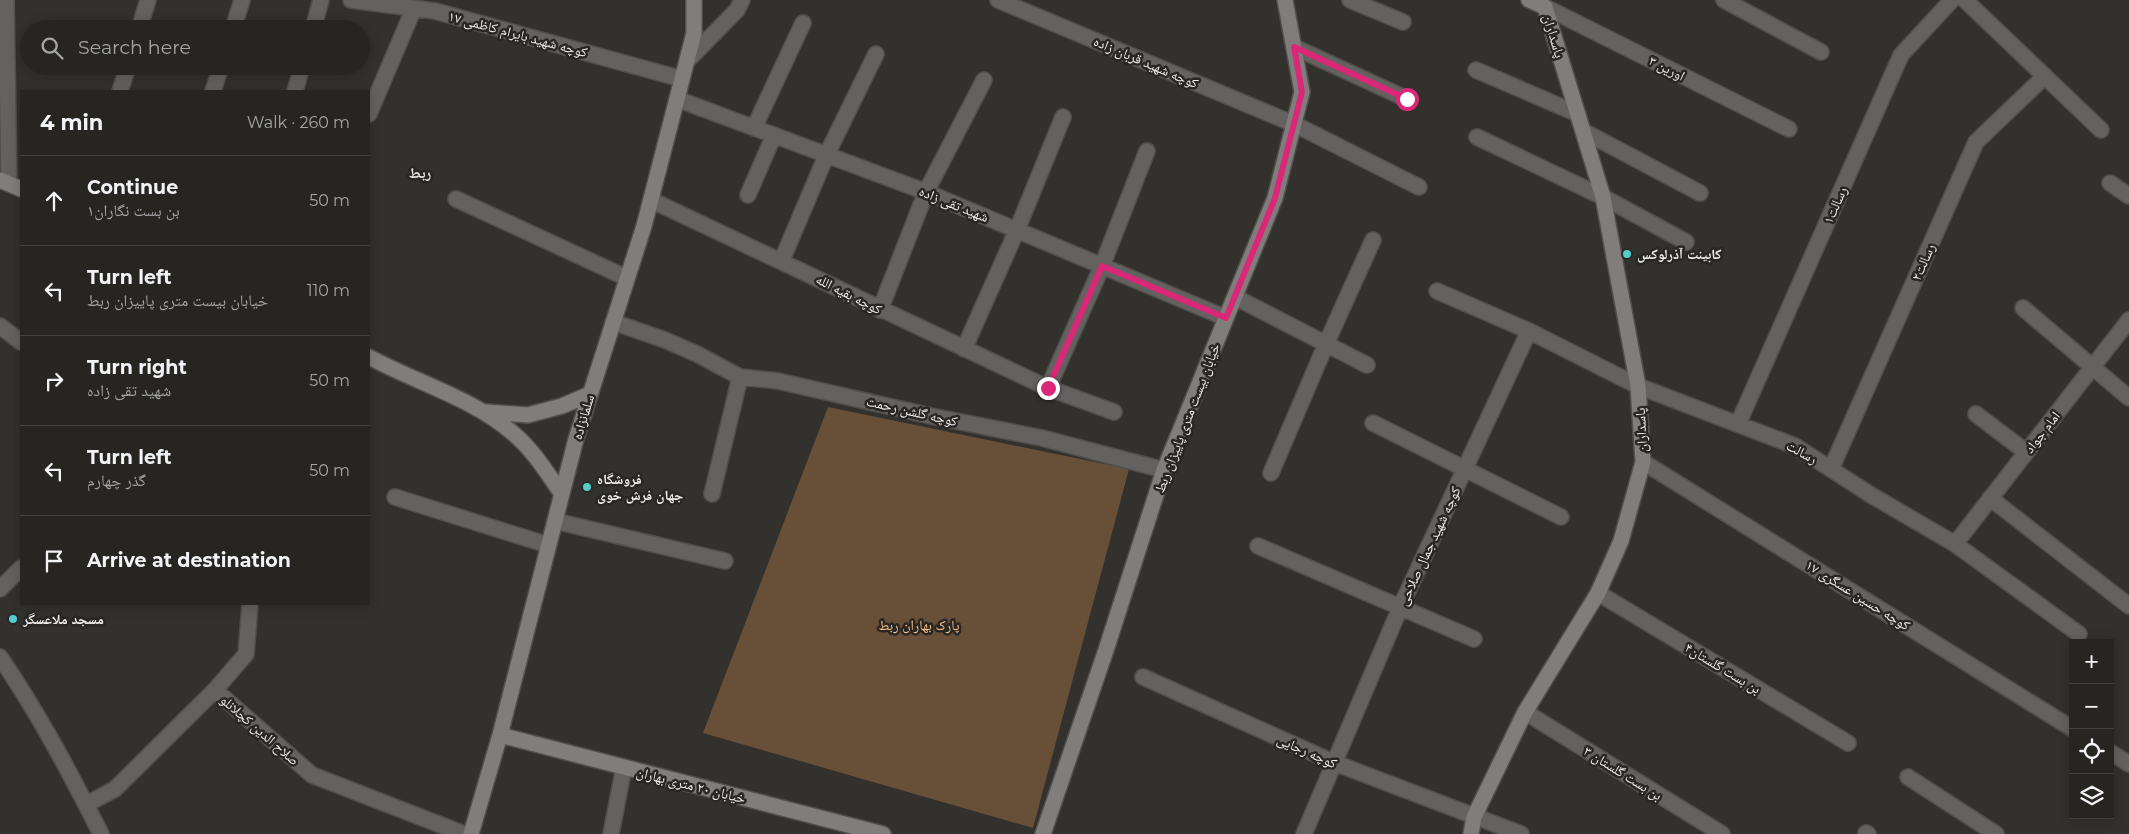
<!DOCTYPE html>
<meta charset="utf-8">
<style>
body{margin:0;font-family:Montserrat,"Noto Naskh Arabic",sans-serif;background:#32312f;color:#f1f3f6}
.controls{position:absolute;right:15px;bottom:15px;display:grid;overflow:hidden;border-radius:0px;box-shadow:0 2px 12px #0003}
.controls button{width:45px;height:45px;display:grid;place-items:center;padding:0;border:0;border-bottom:1px solid #424240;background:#262522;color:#f1f3f6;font:25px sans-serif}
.stop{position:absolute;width:15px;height:15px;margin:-11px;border:4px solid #db2777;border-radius:50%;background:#fff}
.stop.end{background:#db2777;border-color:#fff;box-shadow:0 1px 5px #0008}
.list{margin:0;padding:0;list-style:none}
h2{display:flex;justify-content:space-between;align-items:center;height:65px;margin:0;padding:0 20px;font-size:21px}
h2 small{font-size:16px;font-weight:400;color:#a4a5a5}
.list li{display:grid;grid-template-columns:32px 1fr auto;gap:15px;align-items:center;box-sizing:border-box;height:90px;padding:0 20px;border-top:1px solid #424240}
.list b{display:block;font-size:19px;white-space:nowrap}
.list p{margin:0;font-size:16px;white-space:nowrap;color:#a4a5a5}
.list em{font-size:16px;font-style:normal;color:#a4a5a5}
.icon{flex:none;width:28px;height:28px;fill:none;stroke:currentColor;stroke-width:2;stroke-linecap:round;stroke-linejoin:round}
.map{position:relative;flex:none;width:2129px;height:834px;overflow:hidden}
.search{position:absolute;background:#262522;box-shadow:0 2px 12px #0003;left:20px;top:20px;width:350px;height:55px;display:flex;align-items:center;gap:12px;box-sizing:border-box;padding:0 18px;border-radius:28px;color:#a4a5a5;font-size:19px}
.panel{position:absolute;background:#262522;box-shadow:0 2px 12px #0003;left:20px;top:90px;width:350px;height:515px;border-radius:0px}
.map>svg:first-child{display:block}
</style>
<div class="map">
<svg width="2129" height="834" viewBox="0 0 2129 834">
<rect width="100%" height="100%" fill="#33312e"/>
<!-- green -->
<path fill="#684f38" d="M828 407 1129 469 1033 828 703 733Z"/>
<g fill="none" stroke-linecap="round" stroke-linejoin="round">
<!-- street casing -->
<g stroke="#514f4c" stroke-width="18">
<path id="street" d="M6 0 9 184
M351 0 435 11 682 79
M998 0 1294 124 1419 187
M1350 0 1403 22
M1724 0 1821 52
M1965 0 2101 130
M1545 7 1789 129
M139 29 148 0
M233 29 242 0
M313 29 321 0
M1294 47 1407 99
M687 61 737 10 742 0
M1476 70 1578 114
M120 91 128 66
M213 91 221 66
M295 91 302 66
M677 99 926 192 1226 318
M369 114 414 8
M754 128 803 23
M1583 131 1700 193
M1477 137 1603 197 1686 242
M2110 183 2129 196
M748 195 774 135
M456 199 627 278
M651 200 1048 388 1114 412
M782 260 826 156 876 54
M1437 291 1529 331 1638 386 1795 446 1871 495 1955 544 2079 634
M1235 297 1367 365
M2023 308 2129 398
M880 310 926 192 984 80
M613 322 665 340 697 354 740 377 778 381 931 416 1042 438 1164 470
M0 326 21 342
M964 349 1017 230 1063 117
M1048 388 1102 266 1147 151
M1976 414 2026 452
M1373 423 1561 517
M1738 424 1901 55 1952 0
M1643 462 2073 729
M1831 469 1976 142 2045 76
M1271 473 1326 344 1373 240
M712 494 740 377
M395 497 548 545
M1990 498 2129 606
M555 521 725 561
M1955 544 2129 320
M1258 546 1474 639
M0 589 21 568
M1598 593 1848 743
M0 657C39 714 70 773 101 834
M1143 677 1335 763 1521 834
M215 690 246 654 250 604
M1525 712 1722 834
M2110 752 2129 764
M1908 777 1996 834
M87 804 115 789 215 690 312 775 464 834
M1866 833 1868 834
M611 834 624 767
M1304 834 1400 608 1529 331"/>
</g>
<!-- secondary casing -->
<g stroke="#514f4c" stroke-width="18">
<path id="secondary" d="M1529 0 1545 7
M0 180 21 189
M369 357C417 383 473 398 514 434 534 451 547 473 562 494
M486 412 528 415 562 406 590 394
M500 735 883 834
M471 834 500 735 576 439 644 226 694 33V0
M1043 834 1106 650 1164 470 1275 198 1302 92 1285 0
M1471 834 1474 817 1525 712 1598 593 1621 541 1643 462 1638 386 1603 197 1545 7"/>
</g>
<!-- street -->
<use href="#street" stroke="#646261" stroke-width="15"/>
<!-- secondary -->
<use href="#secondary" stroke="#807d7c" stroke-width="15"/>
</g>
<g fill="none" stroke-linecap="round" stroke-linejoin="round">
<!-- route -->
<path stroke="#db2777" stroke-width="6" d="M1048 388 1102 266 1226 318 1275 198 1302 92 1294 47 1407 99"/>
</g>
<!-- markers -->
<g fill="#53cdcb" stroke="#292724" stroke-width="2">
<circle cx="1627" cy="254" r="5"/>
<circle cx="587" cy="487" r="5"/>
<circle cx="13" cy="619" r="5"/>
</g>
<g text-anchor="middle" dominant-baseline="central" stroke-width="5" stroke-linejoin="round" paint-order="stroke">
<!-- street labels -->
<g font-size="14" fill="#f0eeec" stroke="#292724">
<text transform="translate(518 34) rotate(15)">کوچه شهید بایرام کاظمی ۱۷</text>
<text transform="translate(1554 36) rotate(73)">پاسداران</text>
<text transform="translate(1146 62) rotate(23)">کوچه شهید قربان زاده</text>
<text transform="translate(1667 68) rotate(27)">اورین ۳</text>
<text transform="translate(954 204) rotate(22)">شهید تقی زاده</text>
<text transform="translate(1835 205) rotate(-66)">رسالت۱</text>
<text transform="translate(1923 262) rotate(-66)">رسالت۲</text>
<text transform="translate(849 294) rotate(27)">کوچه بقیه الله</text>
<text transform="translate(912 411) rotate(13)">کوچه گلشن رحمت</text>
<text transform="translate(583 417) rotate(-73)">سلمانزاده</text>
<text transform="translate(1187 418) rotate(-69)">خیابان بیست متری پاییزان ربط</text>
<text transform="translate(1641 430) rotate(-93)">پاسداران</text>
<text transform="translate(2042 432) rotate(-52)">امام جواد</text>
<text transform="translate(1802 452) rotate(29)">رسالت</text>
<text transform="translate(1429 546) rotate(-65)">کوچه شهید جمال صلاحی</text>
<text transform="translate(1858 595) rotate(32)">کوچه حسین عسگری ۱۷</text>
<text transform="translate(1723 668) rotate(31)">بن بست گلستان۴</text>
<text transform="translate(260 730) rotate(41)">صلاح الدین کچلانلو</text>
<text transform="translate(1307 751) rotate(24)">کوچه رجایی</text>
<text transform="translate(1623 773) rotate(32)">بن بست گلستان ۳</text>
<text transform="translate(691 785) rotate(14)">خیابان ۲۰ متری بهاران</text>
</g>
<!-- poi labels -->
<g font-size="14" font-weight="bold" fill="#f0eeec" stroke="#292724" text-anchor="start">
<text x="1637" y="254">کابینت آذرلوکس</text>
<text x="597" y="479">فروشگاه<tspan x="597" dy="16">جهان فرش خوی</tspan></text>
<text x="23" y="619">مسجد ملاعسگر</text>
</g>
<!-- park labels -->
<g font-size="14" fill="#fbc089" stroke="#292724">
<text x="919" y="625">پارک بهاران ربط</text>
</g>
<!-- neighbourhood labels -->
<g font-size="15" font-weight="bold" fill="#e3e0dd" stroke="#292724">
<text x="420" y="172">ربط</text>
</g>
</g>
</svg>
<div class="controls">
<button>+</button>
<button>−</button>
<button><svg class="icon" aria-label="locate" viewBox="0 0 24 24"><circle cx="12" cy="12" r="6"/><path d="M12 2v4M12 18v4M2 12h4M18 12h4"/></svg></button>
<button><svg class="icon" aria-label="layers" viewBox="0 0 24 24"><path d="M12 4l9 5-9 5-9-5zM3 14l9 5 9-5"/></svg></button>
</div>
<div class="stop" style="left:1407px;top:99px"></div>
<div class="stop end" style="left:1048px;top:388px"></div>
<div class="search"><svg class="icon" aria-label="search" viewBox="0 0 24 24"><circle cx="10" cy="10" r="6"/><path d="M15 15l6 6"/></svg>Search here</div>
<section class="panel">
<h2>4 min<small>Walk · 260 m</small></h2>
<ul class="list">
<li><svg class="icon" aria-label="ahead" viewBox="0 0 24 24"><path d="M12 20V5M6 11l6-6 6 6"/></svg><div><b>Continue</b><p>بن بست نگاران۱</p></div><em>50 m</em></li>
<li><svg class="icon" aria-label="left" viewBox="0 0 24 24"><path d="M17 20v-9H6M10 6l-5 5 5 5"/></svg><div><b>Turn left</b><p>خیابان بیست متری پاییزان ربط</p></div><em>110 m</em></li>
<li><svg class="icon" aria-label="right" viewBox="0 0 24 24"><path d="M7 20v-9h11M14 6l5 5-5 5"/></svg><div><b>Turn right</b><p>شهید تقی زاده</p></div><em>50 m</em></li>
<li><svg class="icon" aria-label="left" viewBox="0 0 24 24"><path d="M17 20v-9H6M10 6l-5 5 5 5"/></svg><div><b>Turn left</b><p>گذر چهارم</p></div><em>50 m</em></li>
<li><svg class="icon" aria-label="arrive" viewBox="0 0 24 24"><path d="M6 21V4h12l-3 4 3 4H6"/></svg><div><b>Arrive at destination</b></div></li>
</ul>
</section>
</div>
